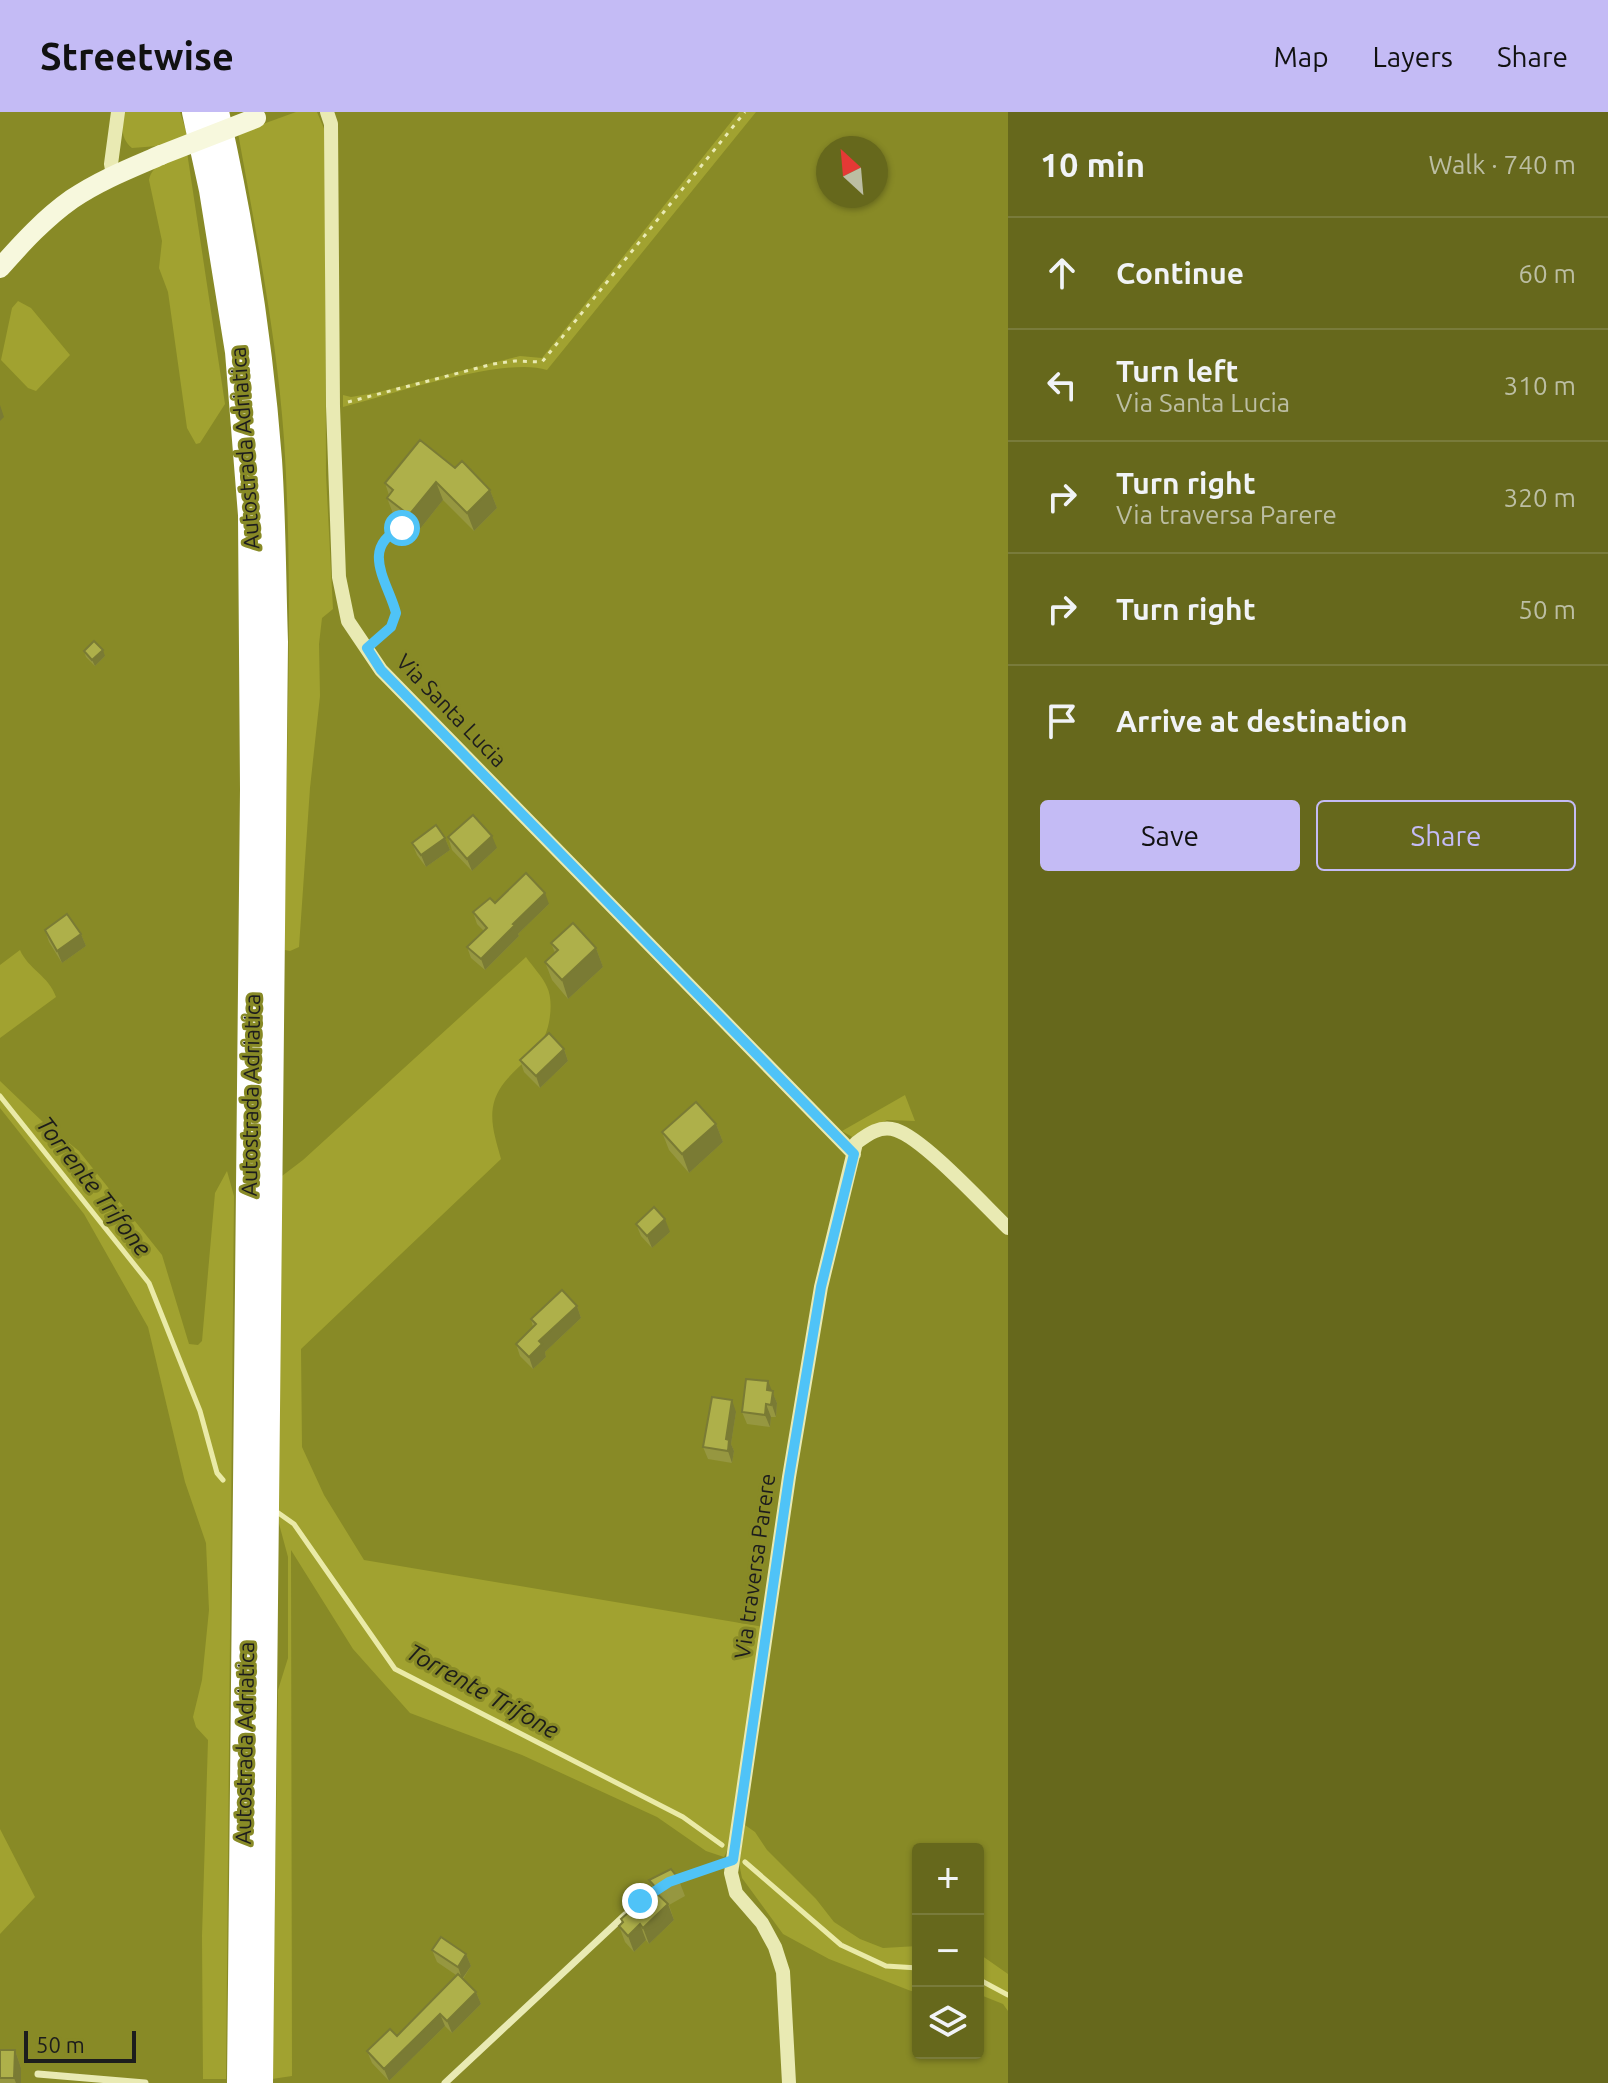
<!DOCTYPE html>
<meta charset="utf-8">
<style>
body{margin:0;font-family:Ubuntu,sans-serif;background:#6e7029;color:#f1f3f6}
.controls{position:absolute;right:24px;bottom:24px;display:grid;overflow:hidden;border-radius:8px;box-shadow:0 2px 6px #0004}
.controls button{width:72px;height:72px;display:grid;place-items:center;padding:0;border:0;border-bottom:2px solid #797b3b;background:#66681c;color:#f1f3f6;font:40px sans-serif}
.compass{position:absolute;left:816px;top:24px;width:72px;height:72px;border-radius:50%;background:#66681c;box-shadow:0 2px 6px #0004;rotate:334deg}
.scale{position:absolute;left:24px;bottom:20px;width:112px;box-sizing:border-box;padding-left:8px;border:4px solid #1d1d1d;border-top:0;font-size:22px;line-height:28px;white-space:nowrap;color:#1d1d1d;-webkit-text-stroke:6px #888a26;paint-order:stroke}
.stop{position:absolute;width:24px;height:24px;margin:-18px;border:6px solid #4fc3f7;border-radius:50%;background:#fff}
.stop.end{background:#4fc3f7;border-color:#fff;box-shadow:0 2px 8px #0008}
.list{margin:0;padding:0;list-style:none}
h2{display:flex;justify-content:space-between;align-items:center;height:104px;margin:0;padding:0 32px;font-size:34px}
h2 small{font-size:26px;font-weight:400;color:#bcbea3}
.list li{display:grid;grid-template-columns:52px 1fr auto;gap:24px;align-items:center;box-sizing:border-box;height:112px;padding:0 32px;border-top:2px solid #797b3b}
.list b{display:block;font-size:30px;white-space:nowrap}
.list p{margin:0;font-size:26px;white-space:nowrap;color:#bcbea3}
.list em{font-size:26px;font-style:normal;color:#bcbea3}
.actions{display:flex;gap:16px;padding:24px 32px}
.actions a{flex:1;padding:18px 0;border:2px solid #c4bbf5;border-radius:8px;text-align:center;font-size:28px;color:#c4bbf5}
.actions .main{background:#c4bbf5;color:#111}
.icon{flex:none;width:44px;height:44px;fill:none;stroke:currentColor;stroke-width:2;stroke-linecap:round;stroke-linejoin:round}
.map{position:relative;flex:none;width:1008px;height:1971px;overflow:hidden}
header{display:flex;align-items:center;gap:48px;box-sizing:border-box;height:112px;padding:0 40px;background:#c4bbf5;color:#111}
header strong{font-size:38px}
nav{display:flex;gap:44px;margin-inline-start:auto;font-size:28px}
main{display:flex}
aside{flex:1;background:#66681c}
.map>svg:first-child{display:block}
</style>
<header>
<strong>Streetwise</strong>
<nav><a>Map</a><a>Layers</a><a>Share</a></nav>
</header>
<main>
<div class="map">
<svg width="1008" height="1971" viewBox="0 0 1008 1971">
<rect width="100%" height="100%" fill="#888a26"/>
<!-- green -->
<path fill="#a1a230" d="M124 0H180L188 25 158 34 132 36C120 26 122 15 124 0Z
M296 0H317L325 19 326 363 333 497 322 506 319 532 320 584 310 676 299 835 290 839 285 838C284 667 295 497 284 327 277 226 256 121 238 21Z
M739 0H756L547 258C505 244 390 283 343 295V283L351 285 375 281 520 244 542 246Z
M187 40 225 292 200 331 196 332 187 316 168 180 159 156 162 129 149 68C152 51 172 47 187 40Z
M18 189 31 196 70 243 36 279 28 276 1 248 12 196Z
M20 838C28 857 49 864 56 885L0 926V853Z
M526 845C532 854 543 865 547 875 554 889 550 917 542 929 529 951 504 962 495 987 488 1007 496 1028 501 1047L301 1237 302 1335 324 1383 364 1448 764 1515 733 1727 724 1745 706 1739 657 1705 522 1643 410 1601 353 1537 291 1438 292 1964 272 1967 278 1578 288 1546V1445L278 1408V1067L303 1048Z
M0 969 44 1011 79 1039 162 1143 189 1232 198 1233 202 1229 215 1081 227 1059 234 1084 226 1967H203L202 1824 208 1628 196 1615 193 1605 202 1568 209 1498 206 1431 185 1370 148 1215 84 1102 0 996Z
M905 983 915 1009 887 1008 854 1026 842 1019Z
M745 1713 755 1720 767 1738 816 1787 834 1810 860 1827 883 1836 918 1834V1879H911L829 1847 783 1822 742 1766 739 1751Z
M0 1717 35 1785 0 1822Z
M978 1841 1008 1862V1899L1003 1892 978 1882Z"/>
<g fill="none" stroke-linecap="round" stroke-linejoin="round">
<!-- stream -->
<path stroke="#eaeaa7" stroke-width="5" d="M0 984 149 1171 200 1299 217 1361 223 1368
M277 1400 294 1412 395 1557 683 1705 722 1733
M745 1750 841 1833 886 1854 918 1856
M978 1867 1008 1883"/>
<!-- path -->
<path stroke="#e9eab3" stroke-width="3" stroke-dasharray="4 6" stroke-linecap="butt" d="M348 290 493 252 515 249 542 250 745 0
M376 529 391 515 396 501C389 473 358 433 402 416"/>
<!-- lane -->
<path stroke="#e9eab3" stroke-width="7" d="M670 1770 733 1748
M38 1962 145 1971
M445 1971 625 1803"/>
<!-- street -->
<path stroke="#e9eab3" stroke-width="14" d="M327 0 331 12 333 294 339 465 348 509 381 558 854 1042
M113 63 111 52 118 0
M789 1971 783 1860 775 1835 762 1811 736 1781 731 1761 789 1365 821 1175 856 1031C868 1022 880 1013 896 1018 924 1027 984 1093 1008 1116"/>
<!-- secondary -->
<path stroke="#f7f8dd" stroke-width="20" d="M0 156C22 131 45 106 72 87 100 68 131 56 161 43"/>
<!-- highway -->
<path stroke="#fff" stroke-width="26" d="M195 0 212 78 238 240 251 403 253 677 240 1971
M216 0C242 115 260 231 269 348 273 409 273 469 275 530L260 1971"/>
<!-- secondary-bridge -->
<path stroke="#f7f8dd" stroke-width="20" d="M161 43 256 6"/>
</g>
<!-- wall -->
<path fill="#969740" d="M455 356 490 378 497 396 474 419 443 388 416 422 394 404 387 386 389 383 385 371Z
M84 539 105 544 95 554 86 545Z
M448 725 497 736 472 759 452 738Z
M445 726 450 738 426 755 417 743 412 731Z
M495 791 549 792 518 822 519 824 485 858 471 846 467 835 484 819 477 812 473 800Z
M45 818 81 822 86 834 62 851 49 830Z
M551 831 596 836 603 855 568 887 552 868 545 850 555 841Z
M564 937 568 949 540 976 524 960 520 948Z
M716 1012 723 1030 689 1061 669 1038 662 1020Z
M636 1112 670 1120 652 1136 641 1124Z
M577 1194 581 1206 545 1240 546 1245 533 1257 520 1244 516 1232 533 1215 531 1207Z
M772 1279 777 1291 776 1305H771L770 1315 747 1312 742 1300Z
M736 1300 731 1332 734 1339 732 1351 708 1347 703 1335Z
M678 1766 685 1784 669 1793 674 1808 649 1832 646 1828 634 1840 625 1830 619 1814 622 1811 621 1807 629 1800 627 1797 653 1777 649 1768Z
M432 1838 466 1842 471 1854 463 1867 476 1880 481 1892 452 1921 445 1914 389 1969 372 1951 367 1939 397 1924 456 1863 437 1850Z
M0 1938H15L21 1956V1971H0Z"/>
<!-- shaded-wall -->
<path fill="#7a7b34" d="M0 293 4 305 0 309Z
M436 370 443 388 416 422 409 403Z
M490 378 497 396 474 419 467 401Z
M103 538 105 544 95 554 92 548Z
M492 724 497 736 472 759 467 747Z
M445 726 450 738 426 755 421 743Z
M545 781 549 792 518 822 519 824 485 858 481 847 513 812Z
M81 822 86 834 62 851 57 839Z
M596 836 603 855 568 887 562 868Z
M564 937 568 949 540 976 536 964Z
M716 1012 723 1030 689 1061 682 1042Z
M665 1107 670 1120 652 1136 647 1124Z
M577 1194 581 1206 545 1240 546 1245 533 1257 529 1245 539 1229Z
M768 1269 777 1291 776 1305 767 1278Z
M732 1288 736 1300 731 1332 734 1339 732 1351 728 1339 726 1327Z
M766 1292 771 1305 770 1315 765 1303Z
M668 1792 674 1808 649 1832 643 1816Z
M640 1812 646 1828 634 1840 628 1824Z
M466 1842 471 1854 462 1867 458 1855Z
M476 1880 481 1892 452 1921 447 1909Z
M440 1902 445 1914 389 1969 384 1957Z
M15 1938 21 1956V1971H16L14 1966Z"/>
<!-- building -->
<path fill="#aeb04a" stroke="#7a7b34" stroke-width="2" d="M420 328 455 356 462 349 490 378 467 401 436 370 409 403 387 386 393 378 385 371Z
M94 529 103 538 92 548 84 539Z
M473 703 492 724 467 747 448 725Z
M436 713 445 726 421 743 412 731Z
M526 761 545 781 513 812 515 813 481 847 467 835 487 816 473 800 490 786 495 791Z
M67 802 81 822 57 839 45 818Z
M573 811 596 836 562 868 545 850 558 838 551 831Z
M549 921 564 937 536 964 520 948Z
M696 990 716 1012 682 1042 662 1020Z
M654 1095 665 1107 647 1124 636 1112Z
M562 1178 577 1194 539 1229 542 1232 529 1245 516 1232 536 1212 531 1207Z
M746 1267 768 1269 767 1278 773 1279 771 1293 766 1292 765 1303 742 1300Z
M712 1285 732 1288 726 1327 729 1328 728 1339 703 1335Z
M671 1757 678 1766 657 1777 649 1768Z
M652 1777 668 1792 643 1816 640 1812 628 1824 619 1814 623 1810 621 1807 630 1799 627 1797Z
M441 1825 466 1842 458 1855 432 1838Z
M458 1862 476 1880 447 1909 440 1902 384 1957 367 1939 390 1917 397 1924Z
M0 1938H15L14 1966H0Z"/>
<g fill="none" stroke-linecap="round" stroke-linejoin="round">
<!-- route -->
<path stroke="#4fc3f7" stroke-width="10" d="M402 416C358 435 389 472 396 501L391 515 367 536 381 558 854 1042 821 1175 789 1365 733 1748 669 1770 640 1789"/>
</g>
<g text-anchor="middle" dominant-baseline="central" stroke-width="6" stroke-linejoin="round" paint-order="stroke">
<!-- street labels -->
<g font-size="22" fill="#1d1d1d" stroke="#888a26">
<text transform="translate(244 336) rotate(-94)">Autostrada Adriatica</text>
<text transform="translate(452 598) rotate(46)">Via Santa Lucia</text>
<text transform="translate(250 983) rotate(-89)">Autostrada Adriatica</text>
<text transform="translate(754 1454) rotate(-82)">Via traversa Parere</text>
<text transform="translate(244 1631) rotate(-89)">Autostrada Adriatica</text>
</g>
<!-- water labels -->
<g font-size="24" font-style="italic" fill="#1c1c1a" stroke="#888a26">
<text transform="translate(94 1074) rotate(52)">Torrente Trifone</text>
<text transform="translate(483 1579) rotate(29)">Torrente Trifone</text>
</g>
</g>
</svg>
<div class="controls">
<button>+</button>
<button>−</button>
<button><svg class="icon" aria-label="layers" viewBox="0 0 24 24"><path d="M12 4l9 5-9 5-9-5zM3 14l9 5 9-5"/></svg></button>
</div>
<svg class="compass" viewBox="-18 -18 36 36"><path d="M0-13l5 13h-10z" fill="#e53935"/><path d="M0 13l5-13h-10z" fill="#bcbea3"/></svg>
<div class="scale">50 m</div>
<div class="stop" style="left:402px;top:416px"></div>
<div class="stop end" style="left:640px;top:1789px"></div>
</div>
<aside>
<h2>10 min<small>Walk · 740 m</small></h2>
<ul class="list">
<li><svg class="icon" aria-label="ahead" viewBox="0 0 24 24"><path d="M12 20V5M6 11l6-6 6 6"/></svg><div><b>Continue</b></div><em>60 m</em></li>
<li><svg class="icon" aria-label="left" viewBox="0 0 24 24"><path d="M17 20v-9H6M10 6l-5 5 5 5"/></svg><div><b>Turn left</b><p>Via Santa Lucia</p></div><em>310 m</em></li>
<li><svg class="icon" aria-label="right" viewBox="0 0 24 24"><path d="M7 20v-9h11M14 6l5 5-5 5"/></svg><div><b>Turn right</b><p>Via traversa Parere</p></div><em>320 m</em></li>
<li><svg class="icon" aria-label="right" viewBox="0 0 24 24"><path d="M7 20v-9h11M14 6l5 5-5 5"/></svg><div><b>Turn right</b></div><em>50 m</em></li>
<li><svg class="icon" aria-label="arrive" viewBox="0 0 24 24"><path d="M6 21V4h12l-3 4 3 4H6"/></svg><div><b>Arrive at destination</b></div></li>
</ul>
<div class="actions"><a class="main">Save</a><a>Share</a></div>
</aside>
</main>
